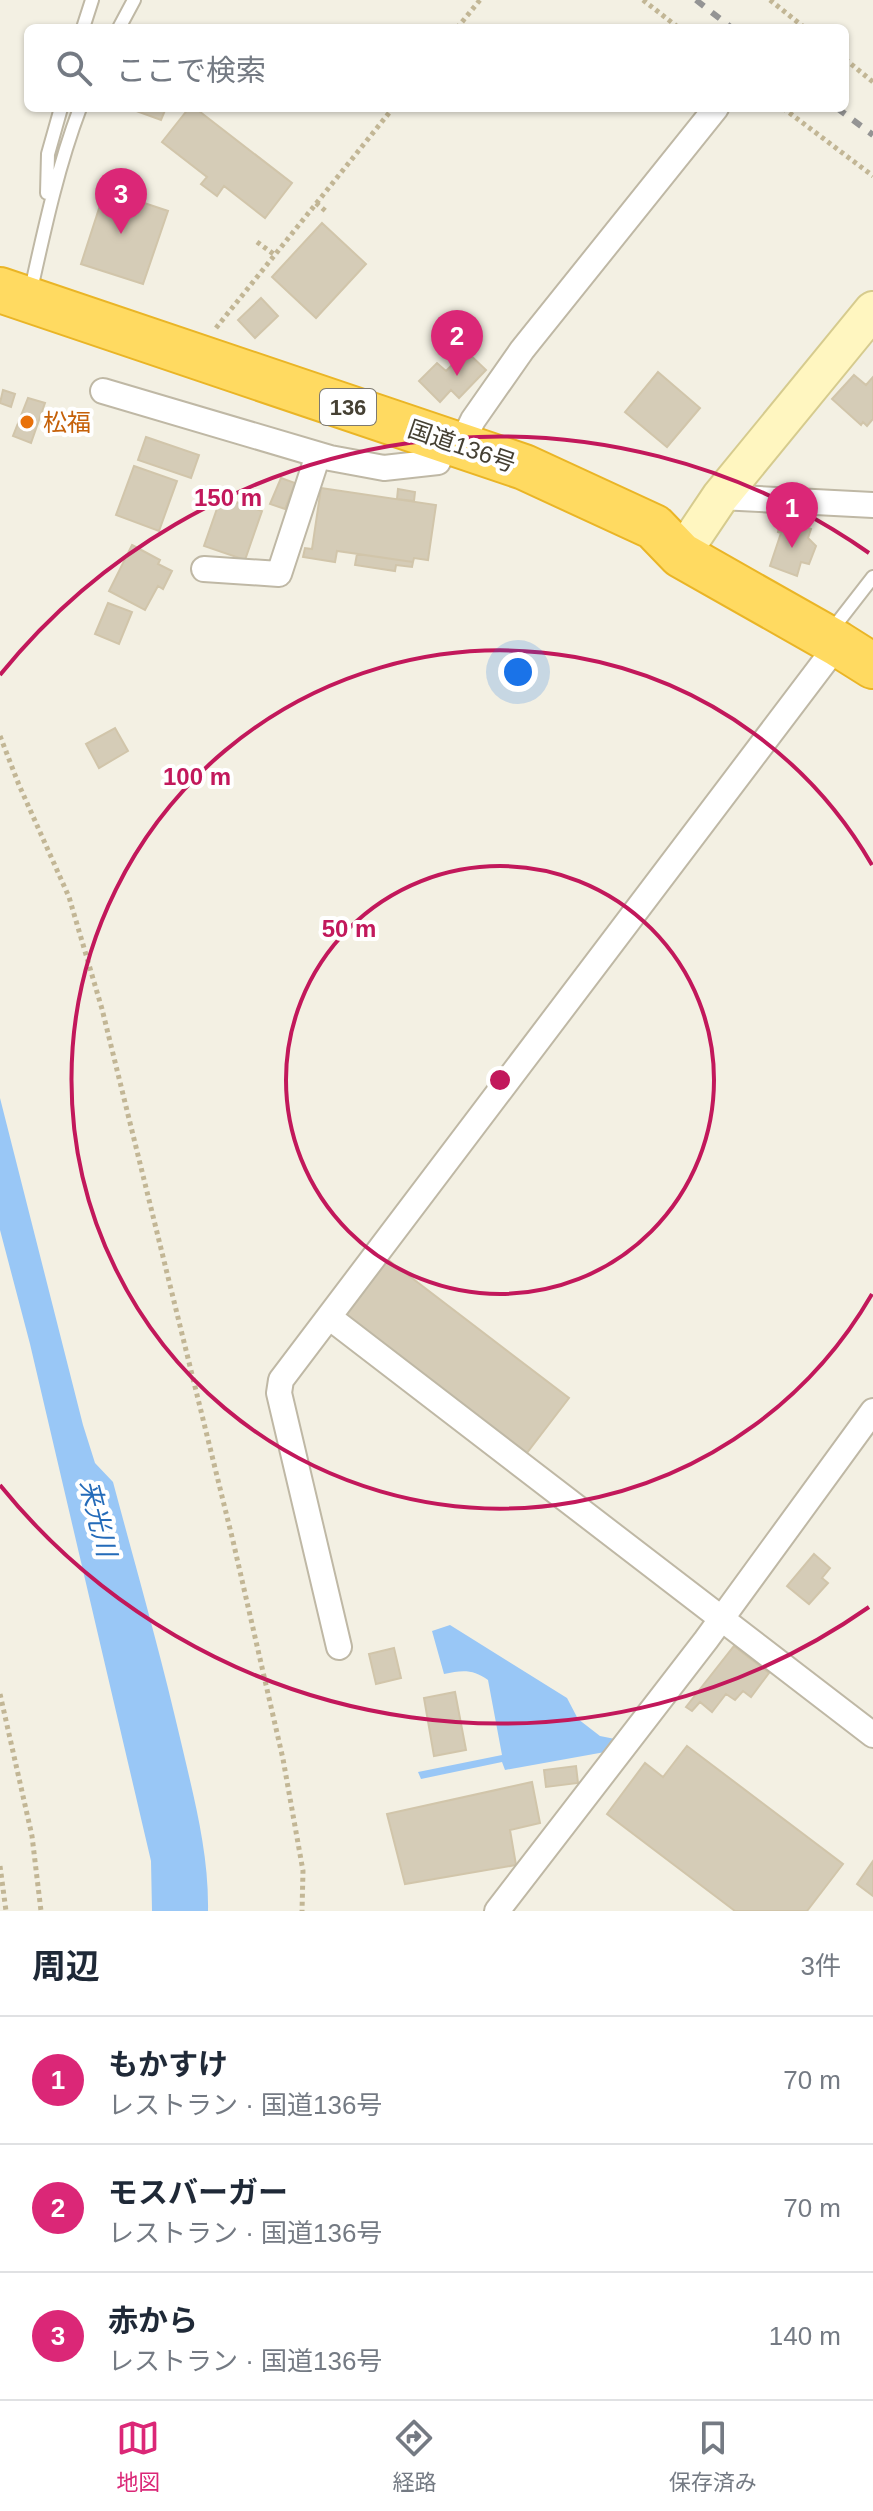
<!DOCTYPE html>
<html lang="ja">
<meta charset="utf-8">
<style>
body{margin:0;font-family:Helvetica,"Noto Sans JP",sans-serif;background:#f2f2f3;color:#1f2937}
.you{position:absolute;left:518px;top:672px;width:28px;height:28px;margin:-20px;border:6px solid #fff;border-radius:50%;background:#1a73e8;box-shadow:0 0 0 12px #1a73e833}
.badge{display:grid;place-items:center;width:52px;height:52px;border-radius:50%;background:#db2777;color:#fff;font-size:26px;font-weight:700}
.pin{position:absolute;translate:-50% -66px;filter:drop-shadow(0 2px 4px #0008)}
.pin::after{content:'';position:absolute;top:42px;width:28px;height:24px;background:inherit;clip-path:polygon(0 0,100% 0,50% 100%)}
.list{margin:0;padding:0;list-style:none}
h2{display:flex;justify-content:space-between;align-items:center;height:104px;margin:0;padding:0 32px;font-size:34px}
h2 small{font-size:26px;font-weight:400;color:#747a83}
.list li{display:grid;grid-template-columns:52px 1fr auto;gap:24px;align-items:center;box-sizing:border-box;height:128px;padding:0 32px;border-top:2px solid #e0e1e3}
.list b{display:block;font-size:30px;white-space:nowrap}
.list p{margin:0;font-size:26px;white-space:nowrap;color:#747a83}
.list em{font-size:26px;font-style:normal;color:#747a83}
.icon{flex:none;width:44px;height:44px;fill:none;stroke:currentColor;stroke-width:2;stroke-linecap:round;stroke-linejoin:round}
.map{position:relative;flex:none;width:873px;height:1911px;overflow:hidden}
.search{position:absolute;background:#fff;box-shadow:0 2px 6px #0004;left:24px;right:24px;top:24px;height:88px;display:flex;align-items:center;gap:20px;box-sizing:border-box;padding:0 28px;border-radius:12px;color:#747a83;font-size:30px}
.sheet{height:488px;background:#fff}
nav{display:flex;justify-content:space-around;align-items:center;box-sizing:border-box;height:112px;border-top:2px solid #e0e1e3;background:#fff;font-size:22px;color:#747a83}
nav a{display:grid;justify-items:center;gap:4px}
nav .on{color:#db2777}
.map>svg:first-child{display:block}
</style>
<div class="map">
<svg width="873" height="1911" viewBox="0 0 873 1911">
<rect width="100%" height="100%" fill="#f3f0e3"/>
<!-- water -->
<path fill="#99c7f6" d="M0 1098 83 1425 95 1463 113 1482C136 1568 161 1655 181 1742 194 1798 209 1853 208 1911H152L151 1861 30 1344 0 1230Z
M450 1625 567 1698 578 1719 600 1736 615 1739 605 1752 505 1770 502 1762 421 1779 418 1772 502 1755 488 1680C473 1669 462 1670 444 1674L432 1631Z"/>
<!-- building -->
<path fill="#d5ccb7" stroke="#d1c5aa" stroke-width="2" d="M137 108H166L161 120 136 111Z
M189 108H195L292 183 265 218 224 186 217 196 201 184 207 177 162 142Z
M105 190 168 211 143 284 81 264Z
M322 223 366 264 316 318 272 277Z
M261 298 278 316 255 338 238 320Z
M466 351 486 370 459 398 451 390 440 402 419 381 437 363 446 371Z
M658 372 700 408 667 447 625 412Z
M854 375 866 385 873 377V419L867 426 863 422 861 425 832 399Z
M3 390 15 394 11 407 0 403Z
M28 398 45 403 31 443 13 436Z
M146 437 199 455 191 478 138 460Z
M134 466 177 481 159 531 116 515Z
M281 478 295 483 285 509 270 504Z
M321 488 436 505 428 560 414 558 413 562 337 551 335 562 303 557 305 548 312 549Z
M398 489 415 492 414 501 397 499Z
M220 500 234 505 236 502 262 511 245 560 204 546Z
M781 520 811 529 808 538 816 546 809 564 801 562 797 576 770 566 781 533 778 532Z
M132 545 160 560 158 564 172 571 163 589 158 586 145 610 109 591Z
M357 554 413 562 412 567 396 565 395 571 355 565Z
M108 603 132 612 119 644 95 634Z
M115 728 128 751 99 768 86 744Z
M387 1259 569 1398 526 1454 345 1315Z
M814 1554 830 1568 822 1578 828 1583 809 1604 787 1586Z
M734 1646 769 1673 751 1697 743 1691 735 1700 726 1694 712 1712 700 1702 692 1711 686 1707Z
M394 1648 401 1678 376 1684 369 1654Z
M455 1692 466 1750 434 1756 424 1698Z
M687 1746 843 1864 807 1911H735L607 1814 645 1763 663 1777Z
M576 1766 578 1783 546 1787 544 1770Z
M532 1782 540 1823 510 1830 516 1865 405 1884 387 1814Z
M873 1861V1896L857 1884Z"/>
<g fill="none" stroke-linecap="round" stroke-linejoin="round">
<!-- lane casing -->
<g stroke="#bfb8a5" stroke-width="16">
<path id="lane" d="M83 28 92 0
M119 28 134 0
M47 193 48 154 61 108
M30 294C44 231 57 169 80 108
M831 631 873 577"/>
</g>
<!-- street casing -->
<g stroke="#bfb8a5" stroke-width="28">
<path id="street" d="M103 391 330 458 384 468 438 462
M461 445 473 420 522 350 716 108
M720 497 873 505
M204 569 279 574 318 455
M329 1317 873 1735
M339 1647 279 1393 281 1380 838 644
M497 1911 706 1640 873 1411"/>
</g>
<!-- secondary casing -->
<g stroke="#d6cb8e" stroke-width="40">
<path id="secondary" d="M681 555 720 497 873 310"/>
</g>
<!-- highway casing -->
<g stroke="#eab526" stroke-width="48">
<path id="highway" d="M0 290 524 467 654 527 681 555 838 644 873 666"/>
</g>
<!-- path -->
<path stroke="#c2b695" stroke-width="5" stroke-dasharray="4 4" stroke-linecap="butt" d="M643 0 679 28
M770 0 805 28
M457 28 480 0
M845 59 873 82
M783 108 873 176
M316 203 328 213
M257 242 275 255
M216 328 393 108
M0 736 19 785 69 897 102 1009 233 1541 283 1759 303 1871 302 1911
M0 1694 32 1836 41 1911
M0 1866 6 1911"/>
<!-- lane -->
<use href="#lane" stroke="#fff" stroke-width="12"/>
<!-- street -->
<use href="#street" stroke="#fff" stroke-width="24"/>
<!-- secondary -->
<use href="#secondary" stroke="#fff6c0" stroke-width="36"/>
<!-- highway -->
<use href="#highway" stroke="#ffda61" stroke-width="44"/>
<!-- rail -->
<path stroke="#949494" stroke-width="6" stroke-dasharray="10 10" stroke-linecap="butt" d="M696 0 732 28
M837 108 873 135"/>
</g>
<!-- distance rings -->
<g fill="none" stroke="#c2185b" stroke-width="4">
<circle cx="500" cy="1080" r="214"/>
<path d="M872 1294A429 429 0 1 1 872 865"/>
<path d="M869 1607A643 643 0 0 1 0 1485M0 675A643 643 0 0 1 869 553"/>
</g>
<!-- markers -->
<circle fill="#e8710a" stroke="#fff" stroke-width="3" cx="27" cy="422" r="8"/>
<g text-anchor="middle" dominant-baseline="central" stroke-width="8" stroke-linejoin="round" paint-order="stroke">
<!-- shield labels -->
<rect fill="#fff" stroke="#7d7970" stroke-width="2" x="320" y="389" width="56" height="36" rx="6"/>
<g font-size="22" font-weight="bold" fill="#454033">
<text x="348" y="407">136</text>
</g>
<!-- food labels -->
<g font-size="24" fill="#c56008" stroke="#fff" text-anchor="start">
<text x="43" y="422">松福</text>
</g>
<!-- street labels -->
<g font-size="24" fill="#454033" stroke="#fff">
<text transform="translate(462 446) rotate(19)">国道136号</text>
</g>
<!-- water labels -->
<g font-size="26" font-style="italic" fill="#246bb9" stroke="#fff">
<text transform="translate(98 1518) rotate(76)">来光川</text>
</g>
</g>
<circle cx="500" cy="1080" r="12" fill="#c2185b" stroke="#fff" stroke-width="4"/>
<g font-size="24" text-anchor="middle" font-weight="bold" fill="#c2185b" stroke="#fff" stroke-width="8" stroke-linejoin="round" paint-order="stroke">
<text x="228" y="506">150 m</text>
<text x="197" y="785">100 m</text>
<text x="349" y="937">50 m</text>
</g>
</svg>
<div class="you"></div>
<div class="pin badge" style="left:792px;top:548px">1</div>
<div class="pin badge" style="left:457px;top:376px">2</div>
<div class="pin badge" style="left:121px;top:234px">3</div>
<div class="search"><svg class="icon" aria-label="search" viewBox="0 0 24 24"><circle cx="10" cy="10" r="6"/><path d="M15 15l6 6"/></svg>ここで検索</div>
</div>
<section class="sheet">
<h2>周辺<small>3件</small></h2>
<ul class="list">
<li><span class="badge">1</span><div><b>もかすけ</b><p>レストラン · 国道136号</p></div><em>70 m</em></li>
<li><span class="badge">2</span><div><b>モスバーガー</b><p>レストラン · 国道136号</p></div><em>70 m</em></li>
<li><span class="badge">3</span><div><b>赤から</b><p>レストラン · 国道136号</p></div><em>140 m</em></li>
</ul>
</section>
<nav>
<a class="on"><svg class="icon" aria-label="map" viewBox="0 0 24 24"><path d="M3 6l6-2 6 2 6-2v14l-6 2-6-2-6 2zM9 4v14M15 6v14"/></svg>地図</a>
<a><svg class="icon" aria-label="directions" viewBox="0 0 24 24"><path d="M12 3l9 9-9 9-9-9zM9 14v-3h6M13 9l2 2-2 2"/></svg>経路</a>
<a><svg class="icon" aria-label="saved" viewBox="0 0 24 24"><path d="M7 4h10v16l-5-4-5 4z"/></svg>保存済み</a>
</nav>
